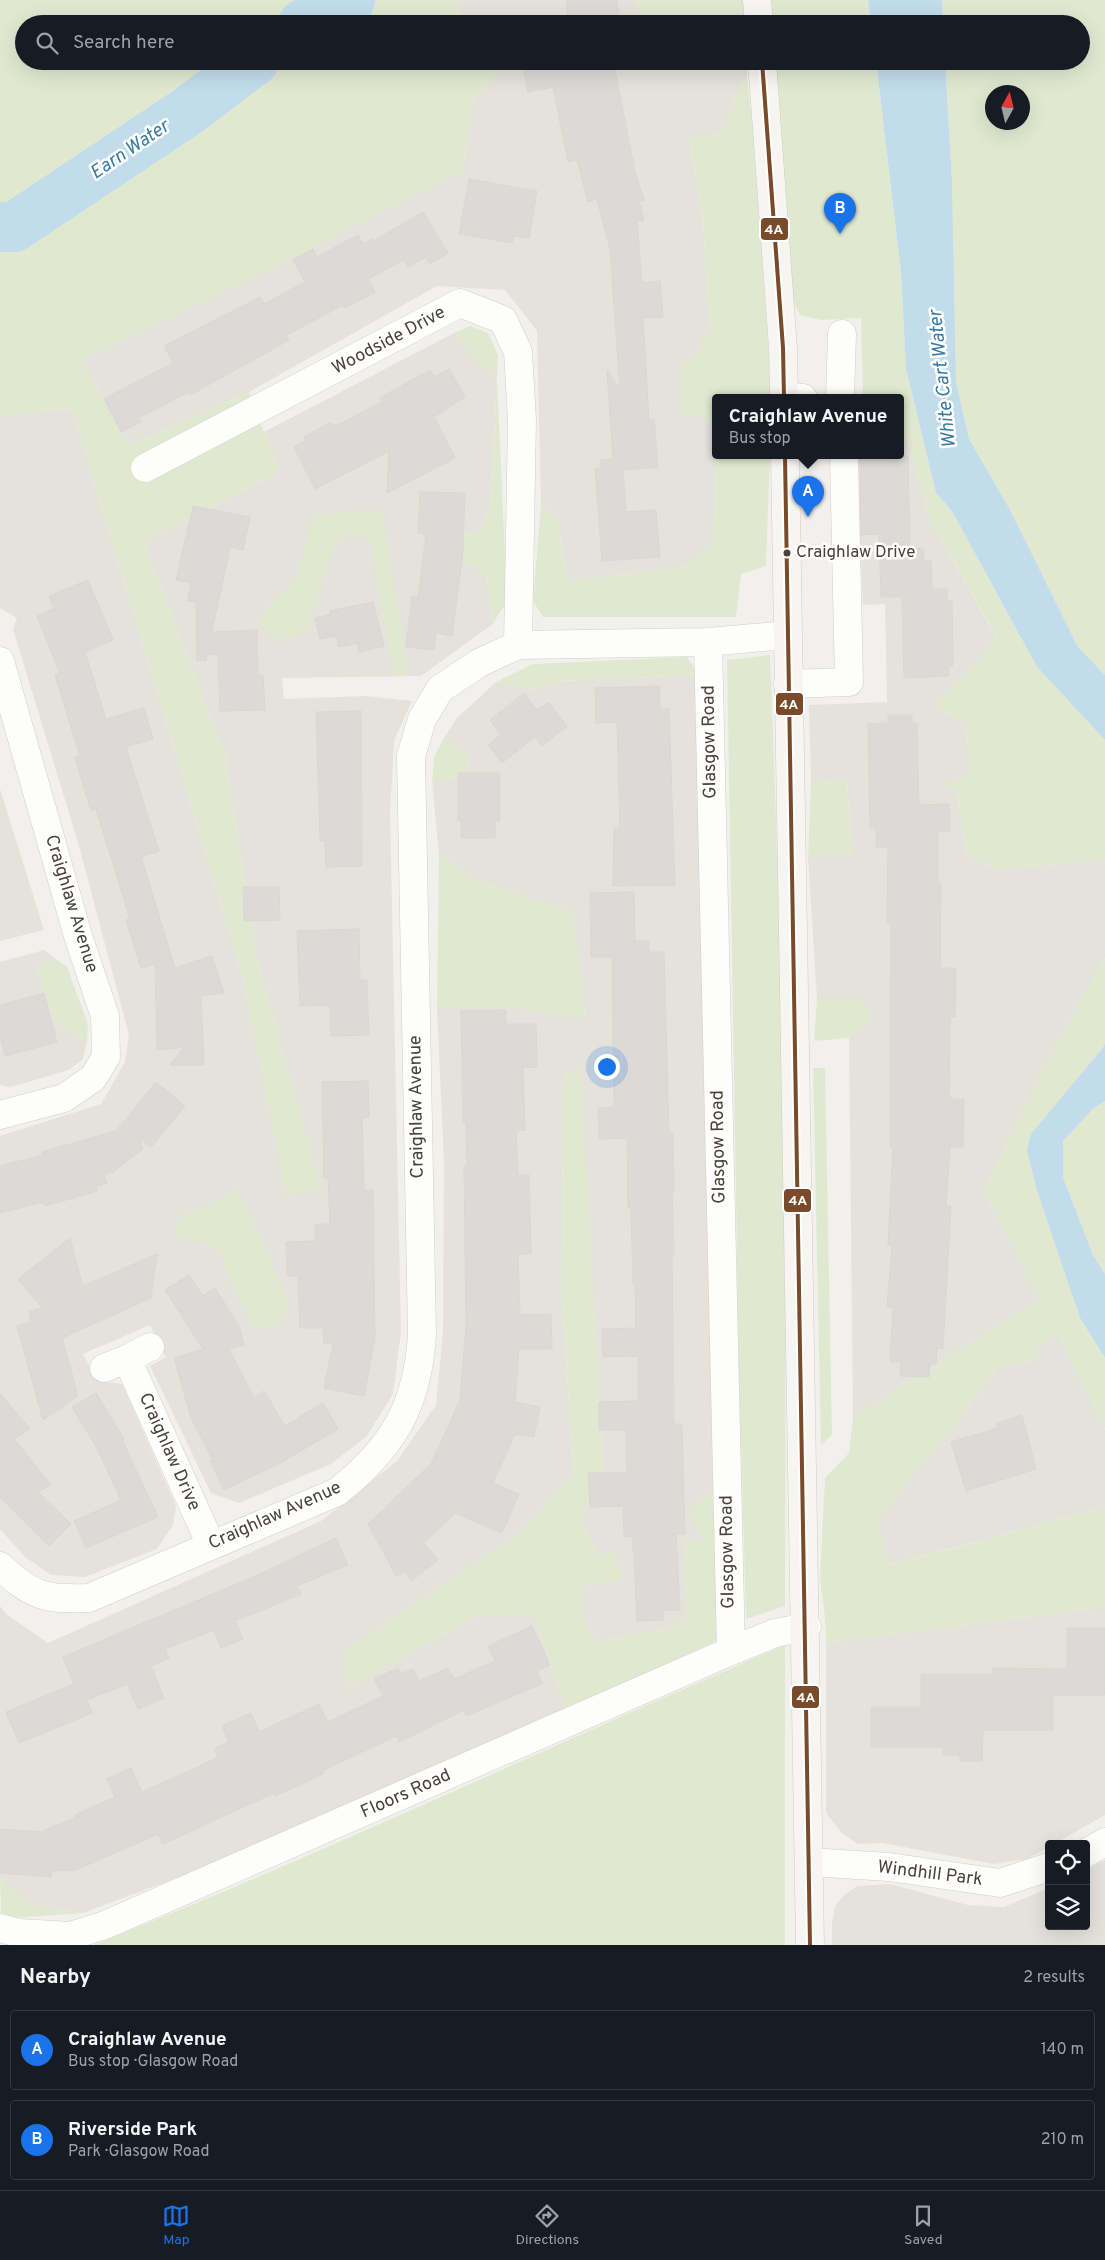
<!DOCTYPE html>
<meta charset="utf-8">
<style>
body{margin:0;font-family:Overpass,sans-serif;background:#242831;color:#f1f3f6}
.controls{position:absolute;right:15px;bottom:15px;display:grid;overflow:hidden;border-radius:5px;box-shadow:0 5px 20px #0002}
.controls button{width:45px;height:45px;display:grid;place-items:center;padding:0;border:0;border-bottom:1px solid #363941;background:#171b24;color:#f1f3f6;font:25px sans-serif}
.compass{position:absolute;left:985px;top:85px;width:45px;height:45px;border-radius:50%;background:#171b24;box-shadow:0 5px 20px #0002;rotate:8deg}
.you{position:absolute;left:606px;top:1066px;width:18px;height:18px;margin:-12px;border:4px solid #fff;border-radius:50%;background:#1a73e8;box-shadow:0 0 0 8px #1a73e833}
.badge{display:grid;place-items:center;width:32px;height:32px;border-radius:50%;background:#1a73e8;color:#fff;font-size:16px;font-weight:700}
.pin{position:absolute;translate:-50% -41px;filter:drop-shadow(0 1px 2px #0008)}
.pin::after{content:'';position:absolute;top:26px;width:18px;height:15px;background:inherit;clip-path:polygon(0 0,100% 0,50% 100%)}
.popup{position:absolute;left:712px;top:394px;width:192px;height:65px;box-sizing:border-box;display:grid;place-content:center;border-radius:5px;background:#171b24;filter:drop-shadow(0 1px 4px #0005);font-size:16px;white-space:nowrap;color:#9ea1a6}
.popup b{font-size:19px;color:#f1f3f6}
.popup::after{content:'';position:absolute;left:50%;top:100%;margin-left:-10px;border:10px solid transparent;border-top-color:#171b24}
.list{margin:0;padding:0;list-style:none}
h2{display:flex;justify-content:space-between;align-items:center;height:65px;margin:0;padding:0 20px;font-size:21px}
h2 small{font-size:16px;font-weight:400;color:#9ea1a6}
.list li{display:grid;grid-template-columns:32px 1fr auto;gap:15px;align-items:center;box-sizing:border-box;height:80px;margin:0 10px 10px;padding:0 10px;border:1px solid #363941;border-radius:5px}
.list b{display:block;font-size:19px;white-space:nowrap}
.list p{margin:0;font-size:16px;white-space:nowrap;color:#9ea1a6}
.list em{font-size:16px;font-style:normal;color:#9ea1a6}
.icon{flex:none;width:28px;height:28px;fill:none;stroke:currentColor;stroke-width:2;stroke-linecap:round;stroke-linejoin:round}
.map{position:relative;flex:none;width:1105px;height:1945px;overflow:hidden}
.search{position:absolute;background:#171b24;box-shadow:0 5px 20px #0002;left:15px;right:15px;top:15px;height:55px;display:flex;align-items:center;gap:12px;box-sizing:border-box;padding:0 18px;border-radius:28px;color:#9ea1a6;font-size:19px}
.sheet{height:245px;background:#171b24}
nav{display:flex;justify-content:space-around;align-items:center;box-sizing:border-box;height:70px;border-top:1px solid #363941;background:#171b24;font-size:14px;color:#9ea1a6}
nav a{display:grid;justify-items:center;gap:2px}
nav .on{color:#1a73e8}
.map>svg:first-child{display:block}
</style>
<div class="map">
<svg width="1105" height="1945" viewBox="0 0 1105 1945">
<rect width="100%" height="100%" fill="#f2f0ed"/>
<!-- residential -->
<path fill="#e5e2dc" d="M454 0H635L646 24H466Z
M746 11V24H646L692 22Z
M491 61H747V79L741 82 721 133 689 139 703 220 710 329 695 356 700 417 715 427 714 542 685 567 567 581 558 521 541 504 537 331 505 290 437 286 249 392 128 446 82 360 463 171 473 100 500 71Z
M454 333 478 362 497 377 491 505 480 531 432 539 474 565 487 578 493 624 421 676 282 678 284 699 365 696 412 701 394 741 390 813 401 1332 393 1394 366 1437 331 1464 239 1503 211 1493 150 1366 166 1357 150 1325 83 1354 97 1381 122 1384 176 1506 173 1525 157 1549 85 1577 51 1575 25 1557 0 1529V1136L101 1104 125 1062 129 1035 79 846 13 629 17 618 0 608V416L72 408 241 971 288 1197 320 1186 257 960 225 756 144 542 279 472 264 432Z
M901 440H907L930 519 996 637 978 661 934 706 965 723 971 776 941 784 957 791 966 854 997 870 1105 859V958L1044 1067 984 1191 1040 1299 853 1418 849 1038 872 1018 861 999H817L808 857 852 853 847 781 811 780 809 705 887 702 885 604 863 605 857 456H900Z
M700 675 713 1490 698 1502 707 1541 684 1540 687 1620 661 1630 596 1642 582 1614 584 1585 623 1579 597 1554 581 1522 603 1466 580 1069 563 1075 562 1301 574 1475 518 1534 345 1652 346 1689 477 1616 534 1615 566 1710 262 1846 83 1913 29 1905 0 1877V1606L6 1614 48 1643 321 1521 397 1461 436 1405 443 1331 444 1162 437 1008H516L586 1018 572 912 475 880 439 854 432 782 465 776 470 759 444 738 457 718 496 682 532 690 559 681Z
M0 789 44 930 0 941Z
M44 950 56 959 36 966 56 1022 87 1042 83 1059 69 1070 11 1087 0 1085V962Z
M1058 1333 1105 1430V1507L889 1565 877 1519 952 1428 997 1368 1036 1360 1042 1343Z
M1105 1607V1815L1054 1844H1049V1847L1027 1859 994 1864 882 1843 858 1844 842 1833 826 1813V1643Z
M1105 1860V1945H832V1924L835 1906 844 1895 857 1886 890 1884 968 1905 1004 1907 1049 1888V1926H1086V1870Z"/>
<!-- green -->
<path fill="#e0e9d0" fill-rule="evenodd" d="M0 0H454L466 24H24V61H491L500 71 473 100 463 171 263 273 82 360 128 446 249 392 279 472 144 542 225 756 257 960 321 1187 287 1197 241 971 72 408 0 416Z
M635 0H744L746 11 692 22 646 24Z
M767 0H868L871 24H769Z
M942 0H1105V675L1078 647 1009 508 969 439 956 382 952 180 945 61H1081V24H943ZM992 92H1022V122H992Z
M773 61H876L901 272 906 369 936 493 952 511 1037 667 1105 740V859L997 870 966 854 957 791 940 784 971 775 965 723 934 706 978 661 996 636 930 519 907 440H901L900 398H863L861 318 821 320 800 315 784 284Z
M747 79 752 119 772 398H716V456H770L766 566 741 574 736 617H543L533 601 541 504 558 521 567 581 685 567 714 542 715 427 700 417 681 412V365L695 356 710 328 703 220 689 138 721 133 741 82Z
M470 326 488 333 498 355 497 377 507 601 493 624 487 578 474 565 430 550 432 539 480 531 491 505 497 377 478 362 454 333Z
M358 511H382L409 676H394L369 538 347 535 333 548 308 630 277 642 260 622 269 604 296 581 314 516Z
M770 655C783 972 787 1289 785 1606L746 1619 739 1375 727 660Z
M687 657 700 675 559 681 532 690 496 682 533 664Z
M444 738 470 759 465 776 432 782 434 757Z
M811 780 847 781 852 853 808 857Z
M439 854 475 880 573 912 586 1019 516 1008H437Z
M1105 958V1043L1037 1191 1080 1318 1105 1358V1430L1058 1333 1042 1343 1036 1360 997 1368 952 1428 877 1520 890 1565 1105 1507V1607L826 1643 825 1618 820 1579 825 1478 849 1453 853 1418 1040 1299 984 1191 1044 1067Z
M56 959 67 967 88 1024 87 1042 56 1022 36 966Z
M861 998 872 1018 849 1038 814 1041 817 999Z
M813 1068H825L832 1435 821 1445Z
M581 1069 603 1466 581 1522 597 1554 615 1551 623 1579 584 1585 582 1614 596 1642 661 1630 686 1620 684 1539 706 1541 689 1515 698 1502 713 1490 720 1639 566 1710 534 1615 477 1616 346 1689 345 1651 518 1534 574 1475 562 1301 563 1075Z
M1105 1101V1274L1093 1255 1063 1177V1141L1093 1109Z
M238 1187 289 1302 279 1326 252 1328 217 1248 172 1233 181 1216 220 1200Z
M785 1645V1945H94C327 1852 554 1744 785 1645Z
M0 1877 29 1905 83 1913 14 1918 1 1913Z"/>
<!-- water -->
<path fill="#c2dcec" d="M868 0H942L943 24H871Z
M876 61H945L952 180 956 382 969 439 1009 508 1078 647 1105 675V740L1037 667 952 511 936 493 906 369 901 272Z
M1105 1043V1101L1093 1109 1063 1141V1177L1093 1255 1105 1274V1358L1080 1318 1037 1191 1027 1150 1031 1134 1102 1049Z"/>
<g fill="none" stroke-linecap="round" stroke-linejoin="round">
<!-- river -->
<path stroke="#c2dcec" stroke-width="50" d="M303 24 350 0
M0 227H14L188 111 254 61"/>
</g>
<!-- building -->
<path fill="#dcd9d6" stroke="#dad7d3" d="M566 0H617L620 24H569Z
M522 61H613L635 172 644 200 639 201 644 220 637 221 642 283 660 281 663 317 643 318 649 420 654 419 658 467 623 470 626 512 656 510 660 557 602 561 595 469 601 468 600 460 613 459 607 370 620 390 610 249 597 199 588 202 577 160 568 162 553 87 528 92Z
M469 179 537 191 529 238 513 236 512 243 459 234Z
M423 212 448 253 430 264 426 257 408 267 404 260 368 279 375 292 344 308 343 305 286 335 289 340 190 395 188 392 139 418 141 422 121 432 104 399 173 363 164 346 260 297 264 304 305 282 293 260 313 249 317 257 358 235 363 244 373 239 374 241Z
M449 369 465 397 434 417 455 458 387 493 389 451 315 489 294 447 306 440 304 437 331 422 333 426 342 423 382 402 380 398 430 370 434 377Z
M860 456H908L910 548H923L924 561H931L932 589H947V601H952L953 665 949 666V676L904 678 902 597H881L879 534 861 535Z
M420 492 465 493 463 552 452 636 436 633 434 650 406 647 412 596 418 597 426 534 418 533Z
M193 506 250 517 243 550 230 547 212 632 257 630 258 675H263L265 710 220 711 218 654 207 655 206 661 197 660 196 602 187 601 191 583 176 580Z
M88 580 113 640 85 652 106 719 144 708 153 739 126 747 159 851 141 857 175 968 212 956 224 993 201 996 204 1065H170L184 1047 157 1050 155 964 141 968 126 920 130 919 96 809 91 811 75 758 80 756 55 675 60 673 37 616 54 608 49 596Z
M373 602 384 646 359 652 357 643 339 647 336 636 320 639 315 618 331 614 330 611Z
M660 686V709H669L675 885 613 886 614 828H620L617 722 596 723 595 688Z
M524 693 537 710 548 702 567 726 542 746 535 737 502 763 488 745 501 735 490 720Z
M361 711 362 866 326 867 325 841H320L316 712Z
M888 715H912V723H917L919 805 949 804 950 831H938V884H941L940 968H956L955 1017H950L949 1096H951V1099H964L963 1147H950L946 1206H951L943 1349 937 1348 936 1364H930L929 1377 900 1376 901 1362H890L893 1308 887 1307 892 1245 888 1244 893 1147H890L891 923H887L888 847H876V828H870L868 724 888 723Z
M458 773H500V821H495V838H461V821H458Z
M243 887H279L280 920 244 921Z
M634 892 635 941H649V952H664L669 1133H673L674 1192 672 1193 674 1254H672L674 1424H682L685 1534H676L680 1610H663L664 1620 637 1621 634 1552H633L632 1536 624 1537 623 1506 590 1507 588 1473H627L626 1430H599V1402L638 1401V1356L603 1357 602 1329 636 1328 635 1284H633L631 1207 628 1208 627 1138 599 1139 598 1108 614 1107 612 957H591L590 893Z
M359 929 360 980H367L369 1035 331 1036 330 1005 300 1006 297 931Z
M44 993 57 1042 5 1056 0 1037V1005Z
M506 1010V1024H536L537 1067 523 1068 525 1130 516 1131 518 1175H529L531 1254H518L520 1315 551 1314 552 1349H519L515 1402 540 1407 534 1437 515 1434 493 1483 519 1494 502 1533 455 1513 424 1543 438 1560 411 1581 406 1571 396 1576 368 1524 431 1464 460 1400 466 1325 464 1166H467L466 1122H463L461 1011Z
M368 1081 369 1117 362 1118 364 1190H373L375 1337 364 1396 324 1388 333 1343 324 1344 323 1328H300L298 1276H287L286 1242 315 1241V1224H330L328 1178H324L322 1082Z
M156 1082 185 1106 151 1147 139 1137 143 1149 113 1172 104 1174 107 1183 96 1186 97 1191 45 1206 43 1202 0 1213V1166L43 1155 42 1152 116 1131Z
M70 1238 83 1286 157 1254 151 1298 62 1338 78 1396 43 1420 17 1326 31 1322 29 1312 42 1308 18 1279Z
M189 1275 203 1296 215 1288 239 1326 244 1345 229 1349 254 1398 264 1391 285 1426 323 1403 338 1429 282 1462 224 1490 210 1461 213 1460 191 1418 174 1358 203 1349 165 1290Z
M0 1393 30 1429 14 1439 51 1485 38 1492 71 1524 49 1546 0 1497Z
M96 1393 124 1439 122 1440 158 1517 86 1548 74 1521 121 1500 98 1450 72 1407Z
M1022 1415 1036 1469 966 1491 951 1442 998 1428 997 1423Z
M336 1538 348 1565 297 1586 301 1594 235 1621 243 1639 221 1648 214 1630 165 1649 169 1658 151 1666 164 1698 138 1709 127 1684 87 1700 92 1713 19 1743 6 1712 74 1684 63 1657 260 1574Z
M532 1626 550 1665 537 1671 542 1684 466 1716 464 1710 399 1742 396 1736 322 1771 323 1774 275 1796 274 1793 163 1844 158 1834 76 1870 52 1871 51 1877 0 1873V1829L41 1832 76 1817 75 1815 115 1797 107 1779 131 1768 142 1792 200 1766 218 1757 214 1749 229 1742 222 1726 251 1713 259 1732 319 1704 328 1722 383 1696 374 1679 398 1668 401 1674 413 1669 419 1681 448 1668 454 1679 495 1661 488 1646Z
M1067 1628H1105V1695H1053V1730H983L982 1761H960V1755H943V1747H871V1707H921V1674H993V1668L1067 1669Z"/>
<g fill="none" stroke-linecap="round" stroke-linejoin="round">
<!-- minor casing -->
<g stroke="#d0cecb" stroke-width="29">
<path id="minor" d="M784 397 803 398
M840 398 842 334
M145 468 460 303 503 320 518 352 522 420 518 645
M708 642 731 1651
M0 661 78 936 105 1016 106 1057 93 1078 64 1098 0 1115
M788 684 849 682 844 456
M127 1359 211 1545
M104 1368 127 1359 150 1347
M0 1566C32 1596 45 1600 89 1598L337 1492C393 1448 418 1405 422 1334L411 756 422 719 440 689 479 663 518 645 708 642 787 635
M1086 1853 1105 1842
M809 1862 889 1867 1000 1883 1049 1867
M0 1928 19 1933 70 1936 105 1925 731 1651 775 1633 807 1627"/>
</g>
<!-- secondary casing -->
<g stroke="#d0ccc5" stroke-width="29">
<path id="secondary" d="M757 0 759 24
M762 61 783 348 784 398
M785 456C791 952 804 1449 810 1945"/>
</g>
<!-- minor -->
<use href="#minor" stroke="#fdfdfc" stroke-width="28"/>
<!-- secondary -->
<use href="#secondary" stroke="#f6f5f1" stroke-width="28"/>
<!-- bus-1 casing -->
<g stroke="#fff" stroke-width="8">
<path id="bus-1" d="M762 61 783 348 784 398
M785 456 810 1945"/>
</g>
<!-- bus-1 -->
<use href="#bus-1" stroke="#7a4b2a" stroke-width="4"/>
</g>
<!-- markers -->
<circle fill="#48423a" stroke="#fff" stroke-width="2" cx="787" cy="553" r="4.5"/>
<g text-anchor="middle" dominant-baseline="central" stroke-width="5" stroke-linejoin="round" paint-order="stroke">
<!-- bus labels -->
<g font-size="17" fill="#48423a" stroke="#fff" text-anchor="start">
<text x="796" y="553">Craighlaw Drive</text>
</g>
<!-- street labels -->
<g font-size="18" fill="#48423a" stroke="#fff">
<text transform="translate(389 341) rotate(-28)">Woodside Drive</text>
<text transform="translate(710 742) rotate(-91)">Glasgow Road</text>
<text transform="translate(71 904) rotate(73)">Craighlaw Avenue</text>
<text transform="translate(417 1107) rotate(-91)">Craighlaw Avenue</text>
<text transform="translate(719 1147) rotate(-91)">Glasgow Road</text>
<text transform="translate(169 1452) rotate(66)">Craighlaw Drive</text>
<text transform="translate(275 1516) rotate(-24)">Craighlaw Avenue</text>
<text transform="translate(728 1552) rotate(-91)">Glasgow Road</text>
<text transform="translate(406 1794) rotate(-24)">Floors Road</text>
<text transform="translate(930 1874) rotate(7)">Windhill Park</text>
</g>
<!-- water labels -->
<g font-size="19" font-style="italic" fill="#397aa3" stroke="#fff">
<text transform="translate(130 150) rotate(-34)">Earn Water</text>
<text transform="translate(943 379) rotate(-96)">White Cart Water</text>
</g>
</g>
<g stroke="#fff" stroke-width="2">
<rect x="760" y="217" width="29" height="24" rx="5" fill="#7a4b2a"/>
<rect x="775" y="692" width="29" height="24" rx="5" fill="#7a4b2a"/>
<rect x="783" y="1188" width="29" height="25" rx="5" fill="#7a4b2a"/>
<rect x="791" y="1685" width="29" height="24" rx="5" fill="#7a4b2a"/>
</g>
<g font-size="14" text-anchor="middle" font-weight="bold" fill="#fff">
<text x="774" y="234">4A</text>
<text x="789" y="709">4A</text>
<text x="798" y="1205">4A</text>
<text x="806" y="1702">4A</text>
</g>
</svg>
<div class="controls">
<button><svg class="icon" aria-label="locate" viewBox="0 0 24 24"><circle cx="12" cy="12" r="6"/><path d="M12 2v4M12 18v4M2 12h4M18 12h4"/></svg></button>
<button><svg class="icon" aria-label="layers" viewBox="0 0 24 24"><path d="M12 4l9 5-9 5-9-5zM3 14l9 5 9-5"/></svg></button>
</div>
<svg class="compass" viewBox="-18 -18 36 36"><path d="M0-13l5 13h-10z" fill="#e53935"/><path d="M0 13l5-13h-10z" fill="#9ea1a6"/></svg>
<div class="you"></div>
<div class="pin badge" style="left:808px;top:517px">A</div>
<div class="popup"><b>Craighlaw Avenue</b>Bus stop</div>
<div class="pin badge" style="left:840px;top:234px">B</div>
<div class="search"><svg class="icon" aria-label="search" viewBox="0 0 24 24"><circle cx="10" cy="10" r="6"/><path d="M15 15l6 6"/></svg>Search here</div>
</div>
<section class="sheet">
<h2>Nearby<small>2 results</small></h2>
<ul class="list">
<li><span class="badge">A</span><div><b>Craighlaw Avenue</b><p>Bus stop · Glasgow Road</p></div><em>140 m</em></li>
<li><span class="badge">B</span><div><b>Riverside Park</b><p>Park · Glasgow Road</p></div><em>210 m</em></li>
</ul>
</section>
<nav>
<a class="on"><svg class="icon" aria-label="map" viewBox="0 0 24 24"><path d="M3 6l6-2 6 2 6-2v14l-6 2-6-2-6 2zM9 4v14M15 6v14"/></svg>Map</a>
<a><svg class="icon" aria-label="directions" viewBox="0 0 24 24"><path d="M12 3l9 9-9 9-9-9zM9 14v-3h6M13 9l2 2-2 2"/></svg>Directions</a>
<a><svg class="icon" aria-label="saved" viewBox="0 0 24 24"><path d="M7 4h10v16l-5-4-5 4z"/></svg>Saved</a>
</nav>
